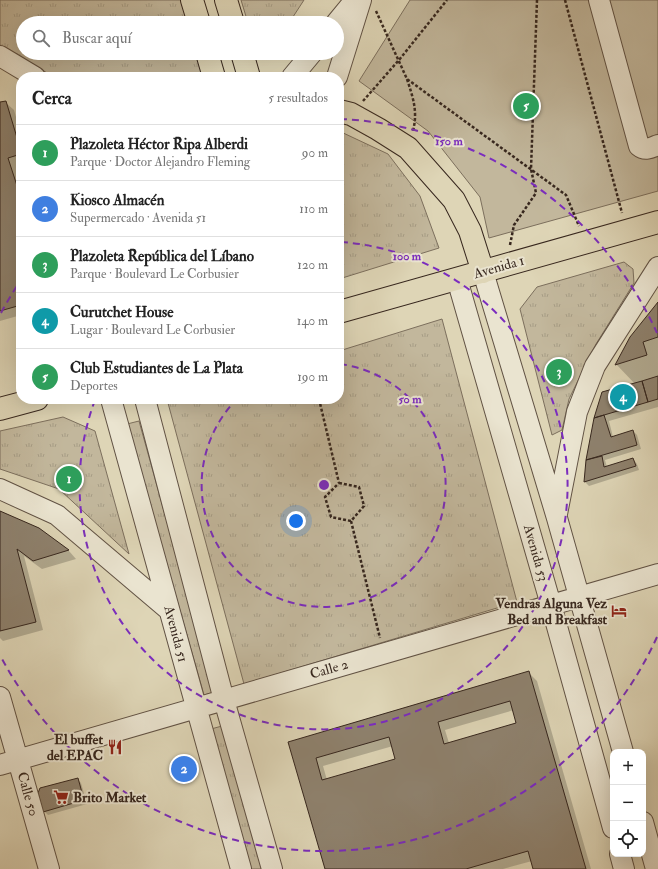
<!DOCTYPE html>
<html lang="es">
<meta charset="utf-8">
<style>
body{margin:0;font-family:"IM FELL Double Pica",serif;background:#f2f2f2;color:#222}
.controls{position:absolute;right:12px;bottom:12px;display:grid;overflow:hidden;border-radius:8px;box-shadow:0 4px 16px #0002}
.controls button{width:36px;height:36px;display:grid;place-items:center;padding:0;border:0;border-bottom:1px solid #e0e0e0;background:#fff;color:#222;font:20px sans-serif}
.you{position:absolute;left:296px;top:521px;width:14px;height:14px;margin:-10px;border:3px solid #fff;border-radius:50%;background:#1a73e8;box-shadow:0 0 0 6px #1a73e833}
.badge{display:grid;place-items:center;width:26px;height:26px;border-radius:50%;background:#ea580c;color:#fff;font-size:13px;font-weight:700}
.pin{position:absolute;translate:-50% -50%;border:2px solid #fff;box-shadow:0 1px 4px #0006}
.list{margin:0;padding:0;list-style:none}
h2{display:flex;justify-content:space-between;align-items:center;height:52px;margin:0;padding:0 16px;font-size:17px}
h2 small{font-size:13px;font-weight:400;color:#767676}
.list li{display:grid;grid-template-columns:26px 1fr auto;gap:12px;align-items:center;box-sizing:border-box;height:56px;padding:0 16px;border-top:1px solid #e0e0e0}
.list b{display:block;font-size:15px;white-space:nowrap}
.list p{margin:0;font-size:13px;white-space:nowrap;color:#767676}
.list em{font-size:13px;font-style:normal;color:#767676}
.icon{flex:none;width:22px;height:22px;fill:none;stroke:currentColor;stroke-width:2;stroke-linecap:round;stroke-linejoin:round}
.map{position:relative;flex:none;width:658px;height:869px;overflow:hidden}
.search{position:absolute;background:#fff;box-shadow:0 4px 16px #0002;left:16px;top:16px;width:328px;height:44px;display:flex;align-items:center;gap:10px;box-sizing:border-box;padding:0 14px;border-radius:22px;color:#767676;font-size:15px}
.panel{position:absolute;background:#fff;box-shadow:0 4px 16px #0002;left:16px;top:72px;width:328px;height:332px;border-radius:16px}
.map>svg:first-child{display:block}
</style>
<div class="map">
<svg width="658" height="869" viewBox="0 0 658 869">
<defs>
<pattern id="park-tufts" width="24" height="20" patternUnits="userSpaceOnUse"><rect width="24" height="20" fill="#c2b79c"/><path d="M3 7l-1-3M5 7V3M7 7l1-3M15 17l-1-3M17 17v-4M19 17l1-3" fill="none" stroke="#a79d86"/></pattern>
</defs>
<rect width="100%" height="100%" fill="#ded5b6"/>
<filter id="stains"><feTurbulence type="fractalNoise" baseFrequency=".005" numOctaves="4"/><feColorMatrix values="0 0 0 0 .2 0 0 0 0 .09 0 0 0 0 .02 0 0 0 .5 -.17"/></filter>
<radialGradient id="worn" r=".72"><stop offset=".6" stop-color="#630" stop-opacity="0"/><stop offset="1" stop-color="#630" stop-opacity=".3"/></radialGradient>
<!-- park -->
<path fill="url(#park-tufts)" stroke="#7c6f5d" d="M0 0H187L194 23H23V53H203L210 77H54L0 45Z
M241 0H304L289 23H248Z
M339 131 388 154 420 196 439 248 339 279Z
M624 262 633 269 634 283 596 344 569 399 562 430 552 435 520 309 537 287Z
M442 319 517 602 244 684 168 403 180 399H339V351Z
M63 417 95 431 129 554 59 489 0 469V431Z
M139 421 214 692 204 695 127 424Z
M222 726 262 869H251L211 729Z"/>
<!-- garden -->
<path fill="#c2b79c" stroke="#7c6f5d" d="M410 0H658V191L489 238 480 197 428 131 359 81Z"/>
<!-- shadow -->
<path fill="#0003" fill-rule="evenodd" d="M5 102 14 110 21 134V164L16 166 21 182V315L0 321V104Z
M658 303V407L609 421 613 437 633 431 637 435 641 449 605 460 607 467 633 459 637 464 639 470 589 486 585 482 587 460 595 418 635 384 616 364Z
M0 512 38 528 69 551 76 559 42 569 24 556 43 630 3 641 0 638Z
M528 672 537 681 591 869H534L532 861 503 869H326L289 743ZM514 710 517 724 449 743 445 730ZM393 746 397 760 327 780 323 766Z
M77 779 81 783 87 804 48 815 44 811Z"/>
<!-- building -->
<path fill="#8e816d" stroke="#37271e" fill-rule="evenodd" d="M6 101 21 151V154L8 158 21 198V241H20L21 245V305L0 311V102Z
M658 302V337L643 342 647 355 615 365 630 337Z
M658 376V399L648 402 642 381Z
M642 381 648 402 594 418 602 392Z
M604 415 611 437 633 430 637 445 586 460 594 418Z
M602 456 604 467 633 458 636 466 584 482 586 460Z
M0 511 39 528 69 550 33 561 17 549 36 622 0 631Z
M529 671 586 869H533L528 851 466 869H325L288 742ZM510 701 516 723 444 744 438 722ZM389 737 395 759 322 780 316 758Z
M78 778 84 800 43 812 38 793 40 788Z"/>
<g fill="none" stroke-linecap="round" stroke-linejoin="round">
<!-- minor casing -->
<g stroke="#615244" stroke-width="22">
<path id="minor" d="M599 0 639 146C645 151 651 148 658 145
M336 23 355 0
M0 56 35 77
M292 77 312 53
M337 77 361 0
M483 272 557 518 623 752
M457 279 551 605 613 828
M111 399 241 869
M145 399 224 700 272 869
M0 489 57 515 169 610
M557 514 577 412 595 366 658 267
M0 697 49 869
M0 765 658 574
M643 822 656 869
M620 854 624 869"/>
</g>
<!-- major casing -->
<g stroke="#37271e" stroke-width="24">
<path id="major" d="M192 0 199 23
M226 0 233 23
M207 53 214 77
M242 53 249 77
M339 111 351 114 378 129 408 148 454 200 470 231 483 272
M339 312 658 222
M0 409 37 399"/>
</g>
<!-- path -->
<path stroke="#37271e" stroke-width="2.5" stroke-dasharray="3 2" stroke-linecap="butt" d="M565 0 622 213
M376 11 407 79 566 195 579 226
M407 79C413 98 418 111 413 131
M363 101 399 60 447 0
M510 245 514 225 536 193 531 169 537 0
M319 399 339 483
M339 483 359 487 364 506 351 521 331 517 325 497Z
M351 521 380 638"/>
<!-- minor -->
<use href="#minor" stroke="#eae4d0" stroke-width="20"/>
<!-- major -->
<use href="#major" stroke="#ded5b6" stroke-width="22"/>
</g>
<!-- trees -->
<circle fill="#958974" cx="619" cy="401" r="6"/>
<!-- distance rings -->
<g fill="none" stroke="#7b2cbf" stroke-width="2" stroke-dasharray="7 5">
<path d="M340 364A122 122 0 1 1 237 399"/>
<path d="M341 242A244 244 0 1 1 95 400"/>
<path d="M657 637A366 366 0 0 1 1 657M1 313A366 366 0 0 1 21 280M340 119A366 366 0 0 1 657 333"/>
</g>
<!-- icons -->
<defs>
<g id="hotel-bare" transform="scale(1.2)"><path d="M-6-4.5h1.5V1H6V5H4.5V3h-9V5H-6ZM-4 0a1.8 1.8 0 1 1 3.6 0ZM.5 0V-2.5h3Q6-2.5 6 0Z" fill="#8f2418" stroke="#eae4d0" stroke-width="2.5" paint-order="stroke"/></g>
<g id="restaurant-bare" transform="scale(1.2)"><path d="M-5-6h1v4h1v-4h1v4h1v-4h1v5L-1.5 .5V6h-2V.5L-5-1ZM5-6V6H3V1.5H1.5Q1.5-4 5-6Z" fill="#8f2418" stroke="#eae4d0" stroke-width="2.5" paint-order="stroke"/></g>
<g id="supermarket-bare" transform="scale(1.2)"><path d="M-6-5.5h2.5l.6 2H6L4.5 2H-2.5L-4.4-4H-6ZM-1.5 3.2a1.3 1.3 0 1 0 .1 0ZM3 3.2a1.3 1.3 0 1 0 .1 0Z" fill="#8f2418" stroke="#eae4d0" stroke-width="2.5" paint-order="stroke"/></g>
</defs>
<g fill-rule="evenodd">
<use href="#hotel-bare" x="619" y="611"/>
<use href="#restaurant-bare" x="115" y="747"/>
<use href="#supermarket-bare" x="61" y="797"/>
</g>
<g text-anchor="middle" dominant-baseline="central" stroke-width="4" stroke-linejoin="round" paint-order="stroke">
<!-- street labels -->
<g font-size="14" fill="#37271e" stroke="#eae4d0">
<text transform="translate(499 267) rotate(-16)">Avenida 1</text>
<text transform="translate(536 553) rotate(74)">Avenida 53</text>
<text transform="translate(176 634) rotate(75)">Avenida 51</text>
<text transform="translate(329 669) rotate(-16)">Calle 2</text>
<text transform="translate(28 794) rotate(74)">Calle 50</text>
</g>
<!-- poi labels -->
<g font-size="14" font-weight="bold" fill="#37271e" stroke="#eae4d0" text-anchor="end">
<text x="607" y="603">Vendras Alguna Vez<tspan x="607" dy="16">Bed and Breakfast</tspan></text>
<text x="103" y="739">El buffet<tspan x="103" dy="16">del EPAC</tspan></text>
<text x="73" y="797" text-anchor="start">Brito Market</text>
</g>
</g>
<circle cx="324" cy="485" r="6" fill="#7b2cbf" stroke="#eae4d0" stroke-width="2"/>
<g font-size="12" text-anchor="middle" font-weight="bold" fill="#7b2cbf" stroke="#eae4d0" stroke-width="4" stroke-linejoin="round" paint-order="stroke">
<text x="449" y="145">150 m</text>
<text x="407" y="260">100 m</text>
<text x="410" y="403">50 m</text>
</g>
<rect width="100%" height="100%" filter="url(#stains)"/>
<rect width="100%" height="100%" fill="url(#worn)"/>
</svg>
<div class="controls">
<button>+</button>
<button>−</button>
<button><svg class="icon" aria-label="locate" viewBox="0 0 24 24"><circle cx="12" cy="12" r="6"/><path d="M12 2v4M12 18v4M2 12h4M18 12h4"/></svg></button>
</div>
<div class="you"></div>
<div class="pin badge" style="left:69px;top:479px;background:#2e9e5b">1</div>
<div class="pin badge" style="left:184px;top:769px;background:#3f7fe0">2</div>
<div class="pin badge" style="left:559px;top:372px;background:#2e9e5b">3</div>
<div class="pin badge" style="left:623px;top:397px;background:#0f9aa8">4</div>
<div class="pin badge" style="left:526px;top:106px;background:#2e9e5b">5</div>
<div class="search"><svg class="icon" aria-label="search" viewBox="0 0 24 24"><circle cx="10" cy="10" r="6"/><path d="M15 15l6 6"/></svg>Buscar aquí</div>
<section class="panel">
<h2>Cerca<small>5 resultados</small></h2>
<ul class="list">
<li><span class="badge" style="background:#2e9e5b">1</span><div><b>Plazoleta Héctor Ripa Alberdi</b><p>Parque · Doctor Alejandro Fleming</p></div><em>90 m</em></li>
<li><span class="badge" style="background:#3f7fe0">2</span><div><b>Kiosco Almacén</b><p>Supermercado · Avenida 51</p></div><em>110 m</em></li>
<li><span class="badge" style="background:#2e9e5b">3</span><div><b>Plazoleta República del Líbano</b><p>Parque · Boulevard Le Corbusier</p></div><em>120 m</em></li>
<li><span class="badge" style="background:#0f9aa8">4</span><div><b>Curutchet House</b><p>Lugar · Boulevard Le Corbusier</p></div><em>140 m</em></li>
<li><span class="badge" style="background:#2e9e5b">5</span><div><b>Club Estudiantes de La Plata</b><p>Deportes</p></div><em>190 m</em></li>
</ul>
</section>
</div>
